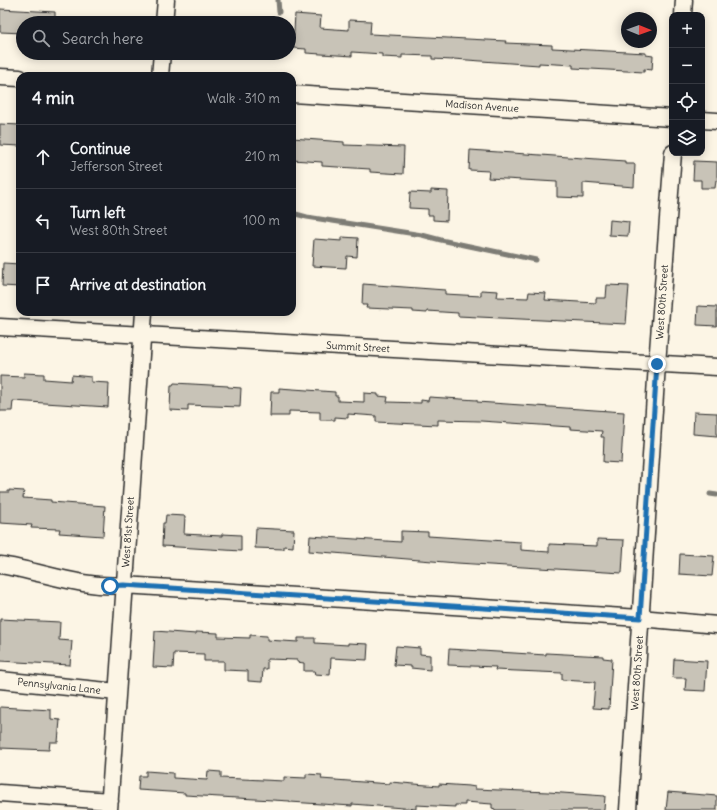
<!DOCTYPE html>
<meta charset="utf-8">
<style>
body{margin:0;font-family:Delius,sans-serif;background:#242831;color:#f1f3f6}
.controls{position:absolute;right:12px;top:12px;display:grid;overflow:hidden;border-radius:8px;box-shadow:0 2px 10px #0003}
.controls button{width:36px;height:36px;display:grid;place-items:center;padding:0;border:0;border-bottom:1px solid #363941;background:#171b24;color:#f1f3f6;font:20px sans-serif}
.compass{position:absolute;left:621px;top:12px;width:36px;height:36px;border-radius:50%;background:#171b24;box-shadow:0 2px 10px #0003;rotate:91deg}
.stop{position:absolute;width:12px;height:12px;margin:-9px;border:3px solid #1f6fb2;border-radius:50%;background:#fff}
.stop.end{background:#1f6fb2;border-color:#fff;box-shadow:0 1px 4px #0008}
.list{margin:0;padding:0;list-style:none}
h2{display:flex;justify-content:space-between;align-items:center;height:52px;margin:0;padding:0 16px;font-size:17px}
h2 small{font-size:13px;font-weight:400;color:#9ea1a6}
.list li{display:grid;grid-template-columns:26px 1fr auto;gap:12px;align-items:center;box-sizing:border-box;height:64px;padding:0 16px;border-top:1px solid #363941}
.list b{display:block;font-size:15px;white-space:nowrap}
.list p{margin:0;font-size:13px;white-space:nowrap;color:#9ea1a6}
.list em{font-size:13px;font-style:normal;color:#9ea1a6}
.icon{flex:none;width:22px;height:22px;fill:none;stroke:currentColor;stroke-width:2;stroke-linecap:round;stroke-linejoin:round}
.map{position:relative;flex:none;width:717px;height:810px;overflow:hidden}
.search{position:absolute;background:#171b24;box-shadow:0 2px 10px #0003;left:16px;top:16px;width:280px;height:44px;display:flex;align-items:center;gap:10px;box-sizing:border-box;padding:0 14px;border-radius:22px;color:#9ea1a6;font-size:15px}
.panel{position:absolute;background:#171b24;box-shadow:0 2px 10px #0003;left:16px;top:72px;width:280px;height:244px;border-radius:12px}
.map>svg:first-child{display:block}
</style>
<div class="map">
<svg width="717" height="810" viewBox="0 0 717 810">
<rect width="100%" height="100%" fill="#fcf5e5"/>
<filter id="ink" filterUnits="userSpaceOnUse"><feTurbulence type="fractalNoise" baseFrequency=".025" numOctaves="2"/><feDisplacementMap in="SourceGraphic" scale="8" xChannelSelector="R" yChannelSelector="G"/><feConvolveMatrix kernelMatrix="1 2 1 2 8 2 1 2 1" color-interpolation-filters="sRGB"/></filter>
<g filter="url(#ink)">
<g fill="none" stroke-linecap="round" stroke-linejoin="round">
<!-- stream -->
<path stroke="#7d7b74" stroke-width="5" d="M278 0 279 12
M292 213 307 217 422 235 441 240 536 260
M710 494 717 495"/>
</g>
<!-- building -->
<path fill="#c8c3b7" stroke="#2b2b2b" d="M0 9 55 12V23H23V33L0 32Z
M295 14 321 16 320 28 349 30V20L371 21 370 34 506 41 505 43 552 45V48L646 53V55L653 56 652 70 644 69V72L573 68V65L539 63V65L453 59V60L432 59V56L402 55V58L382 57V54L352 52V56L306 53V49L293 48Z
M0 124 20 125V146L0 145Z
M292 138 344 142V145L404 147 403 174 370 172V169L322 166V162L292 160Z
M470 150 625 161V164H635L634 187 583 183V198L557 197V182L488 178 489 171 469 170Z
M694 161 717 162V180H716L715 188H701V180H693Z
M431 190 448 191 447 221 433 220V215H428V209L409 208 410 192 431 193Z
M610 220 629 222 628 236 609 235Z
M342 237 358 238 357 257 347 256 346 268 312 266 314 239 342 241Z
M3 263 20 264V287L2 286Z
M363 284 445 290V294L481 296V290L498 291 497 297 528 298 529 292 546 293 545 300 596 303V298H606L607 285 629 286 626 324 458 316V313L427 311V313L413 312V310L366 308 367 305H362Z
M698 306 717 307V326L697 325Z
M24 373 44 374V379L71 381 72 375 91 377V382L109 383 108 407 13 401 12 411H0V376L24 377Z
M174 383 228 386V387L241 388 240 407 188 405V411L170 410 171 385H173Z
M279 388 335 392V396H338V401L364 402V393L378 394V396L388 397 387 402 421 403V400L428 401 429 397 477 400V402L624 412 621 463 603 462 604 437H601L602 431 570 429V427L481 421 438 420V425L376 422V416L348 414V418L335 417V420H320V412L289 411V416H270L271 392H279Z
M694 412 717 413V436L693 434Z
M9 490 24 491 23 498 51 500V502L105 506 103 536 59 533 60 529 31 528 32 525 0 523V492H9Z
M166 515 185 516 184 534 222 536V534L241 535V551L162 546 163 523H165Z
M256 528 294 530 293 547 284 546V549L255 548Z
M401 531 428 532V536L521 542V550L549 552V544L597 546V539L624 540 622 573 457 563 309 551 310 536 401 542Z
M680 554 714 556 712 576 679 574Z
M0 619 60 622 59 640 72 641 70 665 0 661Z
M155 631 196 634V632L218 633V637L250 638V635L267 636V640L298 642V638H315V643L348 645V643L368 644 367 660 331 658 330 675 314 674 315 671H304V663L297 662V660L267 659V669H263L262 682 248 681V671L224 670V661H204V654L174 653 173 668 153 667Z
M396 646 420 648V654L430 655V670L411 668V666L394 665Z
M449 649 546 655V653L603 656V658L612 659 609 709 593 708 595 682 562 680V673L495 670 496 667 448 665Z
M674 659 707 661 705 691 685 690 686 678H673Z
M0 707 51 710V719L60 720 58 742H50L49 750 0 748Z
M146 771 173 773V778L207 780 208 771 221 772V778L284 781V777L306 778V774L322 775 321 779 390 784V782L439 786V784L469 786 475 787V789L548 792 605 796 604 810H495V809L492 808V804L465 802V805H455V807L416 805V809L352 804V806L290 802V801L185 795V793L138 790 139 776H146Z
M668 792 717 796V810H666Z"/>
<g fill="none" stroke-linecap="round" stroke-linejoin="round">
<!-- street casing -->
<g stroke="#2b2b2b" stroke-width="19">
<path id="street" d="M683 15 684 0
M164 23 166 0
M160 76 162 53
M0 77 20 78
M292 94 672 118
M702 120 717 121
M0 327 717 367
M0 565C41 571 83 589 124 585L640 618 717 625
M0 680 117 692
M0 793 110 801
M109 810 144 312
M628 810 657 364 673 153"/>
</g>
<!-- street -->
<use href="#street" stroke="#fcf5e5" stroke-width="16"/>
</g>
</g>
<g fill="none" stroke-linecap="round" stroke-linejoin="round" filter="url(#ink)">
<!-- route -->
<path stroke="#1f6fb2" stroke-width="5" d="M110 586 124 585 640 618 657 364"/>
</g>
<g text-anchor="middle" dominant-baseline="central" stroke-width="3" stroke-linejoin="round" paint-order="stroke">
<!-- street labels -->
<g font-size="10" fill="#2b2b2b" stroke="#fcf5e5">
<text transform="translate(482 106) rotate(4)">Madison Avenue</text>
<text transform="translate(662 302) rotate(-86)">West 80th Street</text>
<text transform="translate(358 347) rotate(3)">Summit Street</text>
<text transform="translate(128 532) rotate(-86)">West 81st Street</text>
<text transform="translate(637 673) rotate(-86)">West 80th Street</text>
<text transform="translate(59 686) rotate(6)">Pennsylvania Lane</text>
</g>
</g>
</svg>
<div class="controls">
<button>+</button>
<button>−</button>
<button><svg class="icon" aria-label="locate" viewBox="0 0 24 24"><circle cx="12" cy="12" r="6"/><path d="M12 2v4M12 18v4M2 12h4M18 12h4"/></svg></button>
<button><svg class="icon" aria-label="layers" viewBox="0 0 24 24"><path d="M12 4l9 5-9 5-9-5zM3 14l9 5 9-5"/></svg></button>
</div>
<svg class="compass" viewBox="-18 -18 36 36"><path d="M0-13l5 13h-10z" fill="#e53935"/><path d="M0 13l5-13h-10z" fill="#9ea1a6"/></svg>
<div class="stop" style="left:110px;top:586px"></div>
<div class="stop end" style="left:657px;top:364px"></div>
<div class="search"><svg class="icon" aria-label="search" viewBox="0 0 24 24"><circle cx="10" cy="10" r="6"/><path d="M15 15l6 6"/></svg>Search here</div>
<section class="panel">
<h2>4 min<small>Walk · 310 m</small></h2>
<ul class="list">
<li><svg class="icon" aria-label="ahead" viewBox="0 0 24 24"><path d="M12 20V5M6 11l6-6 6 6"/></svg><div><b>Continue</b><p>Jefferson Street</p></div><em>210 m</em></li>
<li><svg class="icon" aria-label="left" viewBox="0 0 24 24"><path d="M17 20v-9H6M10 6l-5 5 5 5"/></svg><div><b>Turn left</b><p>West 80th Street</p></div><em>100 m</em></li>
<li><svg class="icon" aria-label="arrive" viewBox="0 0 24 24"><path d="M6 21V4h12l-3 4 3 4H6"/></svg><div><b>Arrive at destination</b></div></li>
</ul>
</section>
</div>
